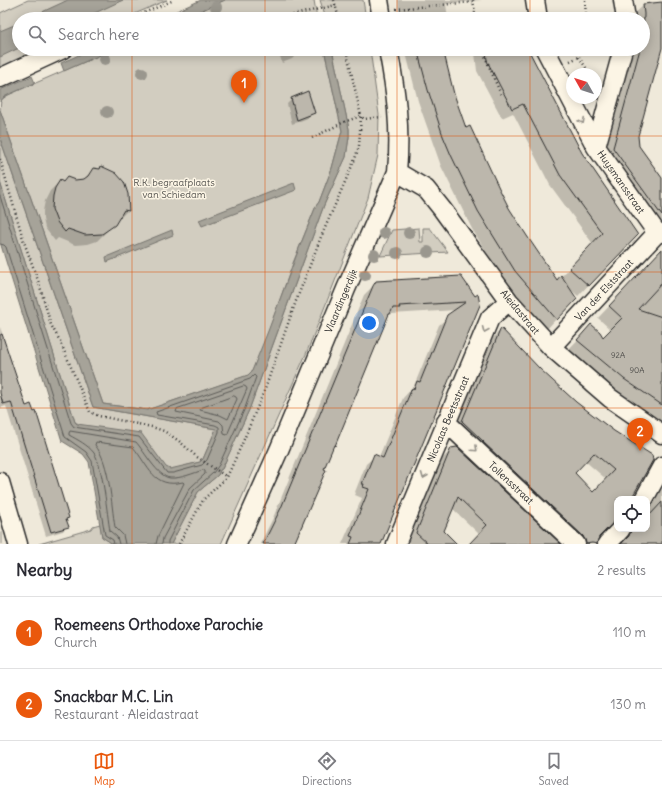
<!DOCTYPE html>
<meta charset="utf-8">
<style>
body{margin:0;font-family:Delius,sans-serif;background:#f7f7f7;color:#2b2b33}
.controls{position:absolute;right:12px;bottom:12px;display:grid;overflow:hidden;border-radius:8px;box-shadow:0 2px 10px #0003}
.controls button{width:36px;height:36px;display:grid;place-items:center;padding:0;border:0;border-bottom:1px solid #e1e1e2;background:#fff;color:#2b2b33;font:20px sans-serif}
.compass{position:absolute;left:566px;top:68px;width:36px;height:36px;border-radius:50%;background:#fff;box-shadow:0 2px 10px #0003;rotate:309deg}
.you{position:absolute;left:369px;top:323px;width:14px;height:14px;margin:-10px;border:3px solid #fff;border-radius:50%;background:#1a73e8;box-shadow:0 0 0 6px #1a73e833}
.badge{display:grid;place-items:center;width:26px;height:26px;border-radius:50%;background:#ea580c;color:#fff;font-size:13px;font-weight:700}
.pin{position:absolute;translate:-50% -33px;filter:drop-shadow(0 1px 2px #0008)}
.pin::after{content:'';position:absolute;top:21px;width:14px;height:12px;background:inherit;clip-path:polygon(0 0,100% 0,50% 100%)}
.list{margin:0;padding:0;list-style:none}
h2{display:flex;justify-content:space-between;align-items:center;height:52px;margin:0;padding:0 16px;font-size:17px}
h2 small{font-size:13px;font-weight:400;color:#7c7c81}
.list li{display:grid;grid-template-columns:26px 1fr auto;gap:12px;align-items:center;box-sizing:border-box;height:72px;padding:0 16px;border-top:1px solid #e1e1e2}
.list b{display:block;font-size:15px;white-space:nowrap}
.list p{margin:0;font-size:13px;white-space:nowrap;color:#7c7c81}
.list em{font-size:13px;font-style:normal;color:#7c7c81}
.icon{flex:none;width:22px;height:22px;fill:none;stroke:currentColor;stroke-width:2;stroke-linecap:round;stroke-linejoin:round}
.map{position:relative;flex:none;width:662px;height:544px;overflow:hidden}
.search{position:absolute;background:#fff;box-shadow:0 2px 10px #0003;left:12px;right:12px;top:12px;height:44px;display:flex;align-items:center;gap:10px;box-sizing:border-box;padding:0 14px;border-radius:22px;color:#7c7c81;font-size:15px}
.sheet{height:196px;background:#fff}
nav{display:flex;justify-content:space-around;align-items:center;box-sizing:border-box;height:56px;border-top:1px solid #e1e1e2;background:#fff;font-size:11px;color:#7c7c81}
nav a{display:grid;justify-items:center;gap:2px}
nav .on{color:#ea580c}
.map>svg:first-child{display:block}
</style>
<div class="map">
<svg width="662" height="544" viewBox="0 0 662 544">
<rect width="100%" height="100%" fill="#efe9da"/>
<filter id="ink" filterUnits="userSpaceOnUse"><feTurbulence type="fractalNoise" baseFrequency=".025" numOctaves="2"/><feDisplacementMap in="SourceGraphic" scale="8" xChannelSelector="R" yChannelSelector="G"/><feConvolveMatrix kernelMatrix="1 2 1 2 8 2 1 2 1" color-interpolation-filters="sRGB"/></filter>
<g filter="url(#ink)">
<!-- green -->
<path fill="#d2cdc0" stroke="#7e7c76" d="M28 0H167L123 19H19V49H53L0 72V13Z
M225 0H314L317 19H182Z
M320 0H363L366 19H326Z
M114 49H324L342 131 332 168 319 202 316 206 293 263 264 344 252 371 249 375 147 410 103 404 0 110 1 100 8 95Z
M332 49H370L379 115 378 155 368 198 306 354 221 544H171L198 492 218 475 220 470 222 469 249 410 324 205 346 157 349 137V129Z
M0 138 93 407 216 429 203 459 200 462 173 469H168L75 422 0 182Z
M419 228 420 242H423V228H430L448 252 380 256 392 230Z
M100 524 102 537 113 544H39L91 529 93 526Z"/>
<!-- water -->
<path fill="#a6a399" stroke="#75736d" d="M68 0H123L82 19H27Z
M201 0H225L182 19H159Z
M19 23V48L0 57V31Z
M92 49H114L64 71 61 63Z
M324 49H332L349 129V137L346 157 324 205 249 410 222 469 220 470 218 475 198 492 171 544H113L102 537 89 462 83 454 62 441 0 242V182L75 422 77 424 141 433 166 467 170 469 200 462 203 459 216 429 93 407 0 138V110L103 404 147 410 248 375 252 371C275 317 293 260 316 206L319 202 332 168 342 131Z
M32 76 35 83 8 95 4 97 0 102V90Z
M294 183 296 190 202 226 199 220Z
M172 230 173 235 107 262 106 257Z"/>
<!-- shadow -->
<path fill="#0003" fill-rule="evenodd" d="M398 0H482L446 4 448 19H399Z
M662 3V44L637 136 638 146 662 180V230L602 161 630 58 631 49H643V19H632L631 17 644 5Z
M519 17V19H500Z
M278 49H296L297 54 292 59 282 63Z
M405 49H527L579 148 637 234 578 296 569 288 556 319 547 329 512 289 499 272 472 229 441 166 418 101ZM475 53 477 71 502 118 513 113 550 185 593 244 557 281 508 208 465 129 453 94 443 56Z
M292 99 313 113 308 118 292 124 287 104Z
M101 167 128 210 97 241 88 244 75 245 58 238 55 241 45 228 43 219V211L45 201 50 191 60 181 62 183 83 180 94 169H99Z
M662 255V424L625 400 566 352 591 326 603 339 611 330 598 318 648 265Z
M377 282 475 297 379 544H342L362 498 355 495 356 493 355 492 366 464 375 456 379 457 403 398 414 386 439 325 456 310 392 314 387 316 292 544H260L273 518 364 295Z
M0 327 26 407 68 518 66 520 67 526 63 531 46 536 6 406 0 408Z
M501 329 539 370 575 402 614 432 630 499H617V521L611 527 605 530 598 536 596 544H574L454 430 493 338ZM585 461 606 479 593 493 573 474Z
M452 449 559 544H470L479 534 452 508 442 531 456 544H410L408 542 443 458Z
M662 487V539L657 544H624L638 529H647V515Z
M3 532V544H0V533Z"/>
<g fill="none" stroke-linecap="round" stroke-linejoin="round">
<!-- shore -->
<path stroke="#5c5b57" stroke-width="1" d="M0 196 71 423 74 427 139 437 167 473H173L202 465 207 460 219 432V427L215 425 157 415 156 412 250 379 254 375 256 377 245 408 219 465 213 473 194 490 168 541V544
M0 244 4 245 6 247 65 437 86 452 92 461 105 535 113 540 114 544
M244 386 246 387 247 389 227 435 224 434 223 425 219 421 176 412 177 409Z
M234 396 236 397 237 399 228 419 220 415 200 410 201 408Z
M119 544 117 537 110 531C107 514 103 466 94 453 88 445 78 440 69 435V433L70 431 136 442C144 451 158 477 170 478 180 479 194 473 203 470L205 471V474L190 488 163 538 162 544
M125 544 123 535 115 527C111 504 110 463 95 445L96 442 133 447C149 466 153 489 183 482L184 483 158 536 156 544"/>
</g>
<!-- building -->
<path fill="#bcb7ac" stroke="#2b2b2b" fill-rule="evenodd" d="M662 2V48L638 136 639 146 662 178V216L613 148 640 49H643L644 14 643 4Z
M417 49H443L454 94 466 128 470 126 499 188 509 208 527 236 557 280 561 275 577 299 557 320 515 271 478 211 451 155 443 136 428 90Z
M486 49H528L582 153 638 235 589 286 569 268 602 233 560 175 523 104 512 109 487 61Z
M308 91 315 113 297 120 291 98Z
M101 166 116 173 124 182 128 194 129 211 124 210 115 225 102 234 85 235 68 229 65 232 57 222 52 209 53 196 55 188 60 180 63 182 67 177 75 180 84 179 88 176 93 168 100 169Z
M662 249V283L638 309 662 317V405L624 379 577 340 591 324 600 332 603 337 622 318 609 306Z
M461 276 475 296 478 294 480 305 381 544H350L353 537 350 536 369 489 363 487 364 484H362L374 454 383 458 412 388 414 389 417 381 420 382 447 315 466 302 399 306 400 308H393L390 314H389L335 446 334 445 324 469 326 470 294 544H263L281 508 373 286 376 281Z
M501 328 540 369 576 402 614 431 652 455 653 460 631 499H617V519L599 537 597 544 592 543 586 544 583 536 483 442H484L462 421ZM594 453 614 470 593 492 575 473Z
M2 334 26 406 31 404 34 412 36 411 69 518 66 519 69 527 51 532 11 402 3 404 0 393V335Z
M457 447 561 544H469L487 525 458 497 444 531 457 544H428L416 533 451 448Z
M662 502V544H621L629 536 631 529H647V520L649 516Z"/>
<g fill="none" stroke-linecap="round" stroke-linejoin="round">
<!-- street casing -->
<g stroke="#2b2b2b" stroke-width="21">
<path id="street" d="M379 0 382 19
M535 0 538 19
M623 0 626 19
M545 49 596 147 623 49
M0 78 63 49
M596 147 657 233H662
M397 172 426 189 442 209 509 301 551 347 610 398 662 434
M551 347 657 233
M446 422 576 544
M0 482 18 544
M644 499 662 466
M237 544 279 450 346 289 397 172C401 129 396 91 388 49
M396 544 490 318 509 301
M607 544 621 529"/>
</g>
<!-- path -->
<path stroke="#2b2b2b" stroke-width="2.5" stroke-dasharray="1 3" stroke-linecap="butt" d="M334 0 339 19
M473 0 476 19
M585 0 586 19
M396 9 473 2
M281 18 336 5
M130 19 174 0
M482 49 501 95
M578 49 579 57 590 74
M570 61 579 57
M312 138 344 122 361 116 364 119 382 117
M0 159 24 242 39 283 51 325 60 341 90 412 99 416 152 427 164 431 179 441 197 457 227 477
M179 544 203 500 227 477 242 444 265 389 296 301 321 237 355 159 359 146 361 116 346 49"/>
<!-- street -->
<use href="#street" stroke="#fcf5e5" stroke-width="18"/>
</g>
<!-- trees -->
<g fill="#9a978e">
<circle cx="216" cy="7" r="6"/>
<circle cx="105" cy="59" r="6"/>
<circle cx="142" cy="73" r="6"/>
<circle cx="107" cy="112" r="6"/>
<circle cx="384" cy="233" r="6"/>
<circle cx="409" cy="233" r="6"/>
<circle cx="428" cy="252" r="6"/>
<circle cx="397" cy="253" r="6"/>
<circle cx="374" cy="255" r="6"/>
<circle cx="365" cy="275" r="6"/>
</g>
<!-- one-way arrows -->
<defs><path id="oneway-chevron" d="M-2-3.5L2.5 0L-2 3.5" fill="none" stroke-width="1.6" stroke-linecap="round" stroke-linejoin="round"/></defs>
<g stroke="#949088">
<use href="#oneway-chevron" transform="translate(582 121) rotate(63)"/>
<use href="#oneway-chevron" transform="translate(485 330) rotate(113)"/>
<use href="#oneway-chevron" transform="translate(475 449) rotate(43)"/>
<use href="#oneway-chevron" transform="translate(424 476) rotate(112)"/>
</g>
</g>
<!-- grid -->
<path fill="none" stroke="#df570e" stroke-width="1" stroke-opacity="0.55" d="M132 0V19M265 0V19M397 0V19M530 0V19M132 49V544M265 49V544M397 49V544M530 49V544M0 136H662M0 272H662M0 408H662"/>
<g text-anchor="middle" dominant-baseline="central" stroke-width="3" stroke-linejoin="round" paint-order="stroke">
<!-- number labels -->
<g font-size="8" fill="#4f4e4b">
<text x="618" y="355">92A</text>
<text x="637" y="370">90A</text>
</g>
<!-- park labels -->
<g font-size="10" fill="#555450" stroke="#fcf5e5">
<text x="174" y="182">R.K. begraafplaats<tspan x="174" dy="12">van Schiedam</tspan></text>
</g>
<!-- street labels -->
<g font-size="10" fill="#2b2b2b" stroke="#fcf5e5">
<text transform="translate(621 182) rotate(55)">Huysmansstraat</text>
<text transform="translate(604 290) rotate(-47)">Van der Elststraat</text>
<text transform="translate(341 301) rotate(-67)">Vlaardingerdijk</text>
<text transform="translate(520 312) rotate(50)">Aleidastraat</text>
<text transform="translate(448 419) rotate(-67)">Nicolaas Beetsstraat</text>
<text transform="translate(511 483) rotate(43)">Tollensstraat</text>
</g>
</g>
</svg>
<div class="controls">
<button><svg class="icon" aria-label="locate" viewBox="0 0 24 24"><circle cx="12" cy="12" r="6"/><path d="M12 2v4M12 18v4M2 12h4M18 12h4"/></svg></button>
</div>
<svg class="compass" viewBox="-18 -18 36 36"><path d="M0-13l5 13h-10z" fill="#e53935"/><path d="M0 13l5-13h-10z" fill="#7c7c81"/></svg>
<div class="you"></div>
<div class="pin badge" style="left:244px;top:103px">1</div>
<div class="pin badge" style="left:640px;top:451px">2</div>
<div class="search"><svg class="icon" aria-label="search" viewBox="0 0 24 24"><circle cx="10" cy="10" r="6"/><path d="M15 15l6 6"/></svg>Search here</div>
</div>
<section class="sheet">
<h2>Nearby<small>2 results</small></h2>
<ul class="list">
<li><span class="badge">1</span><div><b>Roemeens Orthodoxe Parochie</b><p>Church</p></div><em>110 m</em></li>
<li><span class="badge">2</span><div><b>Snackbar M.C. Lin</b><p>Restaurant · Aleidastraat</p></div><em>130 m</em></li>
</ul>
</section>
<nav>
<a class="on"><svg class="icon" aria-label="map" viewBox="0 0 24 24"><path d="M3 6l6-2 6 2 6-2v14l-6 2-6-2-6 2zM9 4v14M15 6v14"/></svg>Map</a>
<a><svg class="icon" aria-label="directions" viewBox="0 0 24 24"><path d="M12 3l9 9-9 9-9-9zM9 14v-3h6M13 9l2 2-2 2"/></svg>Directions</a>
<a><svg class="icon" aria-label="saved" viewBox="0 0 24 24"><path d="M7 4h10v16l-5-4-5 4z"/></svg>Saved</a>
</nav>
